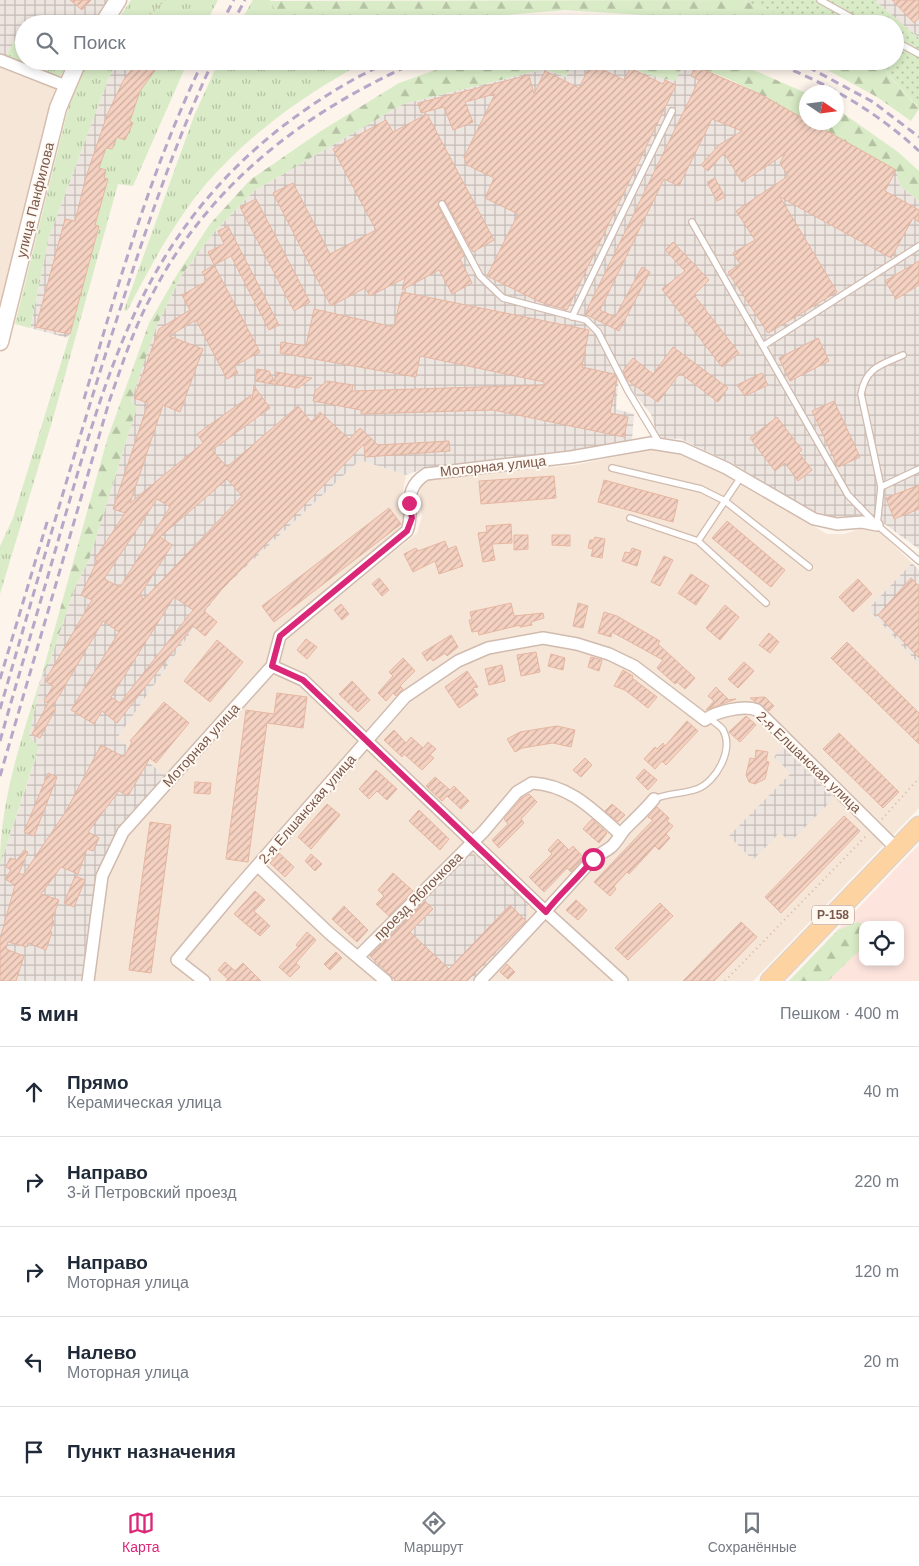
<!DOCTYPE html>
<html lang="ru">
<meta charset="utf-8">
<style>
body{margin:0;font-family:Arial,sans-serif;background:#f2f2f3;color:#1f2937}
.controls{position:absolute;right:15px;bottom:15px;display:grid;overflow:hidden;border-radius:10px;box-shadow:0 2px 8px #0003}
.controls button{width:45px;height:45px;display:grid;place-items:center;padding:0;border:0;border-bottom:1px solid #e0e1e3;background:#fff;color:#1f2937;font:25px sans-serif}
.compass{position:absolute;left:799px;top:85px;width:45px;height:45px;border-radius:50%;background:#fff;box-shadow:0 2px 8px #0003;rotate:103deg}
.stop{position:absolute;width:15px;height:15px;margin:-11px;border:4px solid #db2777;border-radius:50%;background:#fff}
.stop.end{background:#db2777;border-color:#fff;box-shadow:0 1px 5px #0008}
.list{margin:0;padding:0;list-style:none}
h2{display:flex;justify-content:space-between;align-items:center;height:65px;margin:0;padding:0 20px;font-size:21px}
h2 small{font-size:16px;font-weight:400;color:#747a83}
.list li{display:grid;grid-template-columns:32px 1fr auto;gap:15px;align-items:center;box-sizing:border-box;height:90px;padding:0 20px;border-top:1px solid #e0e1e3}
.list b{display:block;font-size:19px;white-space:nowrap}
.list p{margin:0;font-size:16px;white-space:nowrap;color:#747a83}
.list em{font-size:16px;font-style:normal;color:#747a83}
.icon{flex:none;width:28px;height:28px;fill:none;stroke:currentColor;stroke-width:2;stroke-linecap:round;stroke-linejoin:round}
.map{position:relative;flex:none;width:919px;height:981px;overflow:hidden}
.search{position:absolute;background:#fff;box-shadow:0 2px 8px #0003;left:15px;right:15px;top:15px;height:55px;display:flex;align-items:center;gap:12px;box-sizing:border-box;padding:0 18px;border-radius:28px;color:#747a83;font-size:19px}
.sheet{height:515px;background:#fff}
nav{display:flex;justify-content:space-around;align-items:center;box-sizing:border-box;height:70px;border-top:1px solid #e0e1e3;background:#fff;font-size:14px;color:#747a83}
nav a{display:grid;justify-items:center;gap:2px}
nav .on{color:#db2777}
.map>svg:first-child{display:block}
</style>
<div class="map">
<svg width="919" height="981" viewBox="0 0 919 981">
<defs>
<pattern id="industrial-grid" width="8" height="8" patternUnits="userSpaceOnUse" patternTransform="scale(1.25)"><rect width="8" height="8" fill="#ede5e0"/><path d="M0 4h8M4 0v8" fill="none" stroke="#c5bcb8"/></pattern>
<pattern id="grass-tufts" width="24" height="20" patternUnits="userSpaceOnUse" patternTransform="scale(1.25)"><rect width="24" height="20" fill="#d9ecc7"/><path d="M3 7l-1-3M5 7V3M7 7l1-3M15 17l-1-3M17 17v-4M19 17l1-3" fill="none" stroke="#b5c2a4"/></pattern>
<pattern id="forest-firs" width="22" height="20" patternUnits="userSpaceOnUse" patternTransform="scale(1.25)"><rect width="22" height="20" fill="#d9ecc7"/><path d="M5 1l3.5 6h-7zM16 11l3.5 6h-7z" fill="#b5c2a4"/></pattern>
<pattern id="garden-dots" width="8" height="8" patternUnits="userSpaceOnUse" patternTransform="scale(1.25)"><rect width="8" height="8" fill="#d9ecc7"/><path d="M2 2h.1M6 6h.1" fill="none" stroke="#b5c2a4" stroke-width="1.8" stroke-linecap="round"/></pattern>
<pattern id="building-hatch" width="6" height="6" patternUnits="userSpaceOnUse" patternTransform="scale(1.25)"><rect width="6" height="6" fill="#f4d1c1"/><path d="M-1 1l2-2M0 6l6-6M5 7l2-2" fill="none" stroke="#cbac9f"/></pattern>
</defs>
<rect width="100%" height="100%" fill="#fdf4eb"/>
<!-- residential -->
<path fill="#f5e6d8" d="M0 65 52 84 56 89 0 307Z
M653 449 681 454 726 475 827 534H844L863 528 879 531 912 563 868 609 919 664V808L753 981H94L107 878 129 835 275 670 282 653 284 641 417 533 422 516 419 485 430 478 575 465Z
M360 460 406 475 403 491 406 521 403 527 274 635 267 663 166 776 117 738 219 592Z"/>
<!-- commercial -->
<path fill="#fde5de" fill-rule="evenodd" d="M919 845V981H789L908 856ZM863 925H900V962H863Z"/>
<!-- industrial -->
<path fill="url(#industrial-grid)" d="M0 0H109L93 24H24V30L22 29 5 57 0 55Z
M874 0H919V38Z
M119 61H162L140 91 130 121 133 123 125 140 112 149 107 148 108 179 95 224 99 226 68 338 30 328 49 237 109 77Z
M579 61H591L611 71 628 66 649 75 683 66H695L762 95 806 120V122L811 123 896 170 900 186 919 201V549L872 515 830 517 814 513 735 465 681 439 658 438 651 414 619 375 616 409 634 414 632 440 547 455 426 468 406 475 360 460 219 592 117 738 166 776 118 832 96 876 81 981H0V865L39 748 29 736 41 678 50 661 75 587 89 560 137 407 130 401 156 327 181 276 216 230 254 191 403 104 545 69 566 77 572 64H578Z
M912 563 919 570V664L868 609Z
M783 747 834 798 790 842 780 832 753 860 729 836 791 773 774 757Z
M469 850 528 902 526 921 470 981H390L364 958Z"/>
<!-- grass -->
<path fill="url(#grass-tufts)" d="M131 0H218L205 24H157L154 17 148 24H115Z
M253 0H270L282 24H239Z
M22 29 24 30V61H68L61 76 54 78 5 57Z
M90 61H119L109 77 49 237 30 328 15 324 68 109 83 71Z
M162 61H188L133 186 118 184 52 422 0 594V546L13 518 70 334 99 226 95 225 108 180 104 178 106 170 99 168 106 148 112 149 117 137 125 140 133 123 130 121 140 91Z
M219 61H366C307 93 250 133 206 184 175 220 149 269 127 311L124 310 194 116Z
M41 678 29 736 39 747 0 865C0 802 21 738 41 678Z"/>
<!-- forest -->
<path fill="url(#forest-firs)" d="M742 0 777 13 797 24H700L659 16 565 10 504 15 460 24H282L270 1Z
M461 61H579L578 64H572L566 77 545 69 403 104 254 191 216 230 181 276 156 327 131 401 137 407 89 560 75 587 50 661 41 678 107 440 149 323 178 273 210 224 250 180 321 131 399 83Z
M733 61 806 93V120C777 104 714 66 683 66L675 81 649 75 628 66 611 71 591 62Z
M811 61H868L883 69 919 109 911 121 877 97Z
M837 109 898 152 919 171V201L900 186 896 170 811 123 836 122Z
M858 922 865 925H863V947L828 981H789L838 930Z"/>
<!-- garden -->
<path fill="url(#garden-dots)" d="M742 0H874L919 38V108L883 69 868 61H895V24H797L776 13Z"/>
<!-- building -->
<path fill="url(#building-hatch)" stroke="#e7b6a1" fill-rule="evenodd" d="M70 0H91L82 10Z
M892 0H919V18L914 23Z
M138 61H162L140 91 130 121 133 123 125 140 117 137 112 149 106 148 99 168 106 170 104 178 108 179 95 225 99 226 70 334 36 327 65 219 75 221 86 177 107 115 123 81Z
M591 64 624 80 630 68 663 84 665 80 676 85 567 310 540 302 487 276 518 214 485 198 494 178 467 165 464 157 495 94 465 102 473 122 453 130 444 107 421 113 418 103 529 75 534 94 545 71 579 88Z
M695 66 762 95 806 120V122H811L896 170 885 191 919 210V222L913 218 891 258 780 197 837 292 768 333 728 272 740 264 733 253 755 240 736 211 788 176 780 163 785 154 742 182 724 153 708 171 701 165 719 145 742 131 712 119 679 186 664 179 600 310 615 317 642 267 650 272 619 331 585 314 699 80 691 76Z
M427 114 494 240 473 252 446 202 440 200 438 206 464 256 460 259 472 283 452 294 439 270 402 290 405 278 370 296 365 288 331 306 273 193 293 183 330 254 376 230 333 149 386 120 393 132Z
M715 178 725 197 717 201 707 182Z
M256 199 310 302 294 311 240 207Z
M228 226 279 325 269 330 231 256 214 265 208 252 224 244 218 231Z
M673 242 709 280 694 295 739 353 722 367 662 289 685 271 665 250Z
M919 261V285L896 299 885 281Z
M214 265 260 352 234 366 238 373 227 379 196 320 169 336 203 349 180 412 163 405 130 503 203 443 197 434 250 396 252 400 254 386 270 408 212 450 227 467 298 406 311 422 320 412 349 439 360 428 378 445 449 441 450 451 365 457 364 444 222 589 204 611 217 622 205 636 193 626 117 723 102 711 94 724 71 710 119 632 103 621 53 706 56 708 40 738 32 734 48 703 44 701 53 686 45 681 92 600 81 595 97 561 95 559 125 513 113 509 148 403 134 398 159 329 190 310 182 295 207 281 202 272ZM227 479 242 496 144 599 140 595 172 545 160 537ZM157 499 170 507 120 587 104 579ZM174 597 193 610 120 703 111 697Z
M402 292 589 330 582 367 614 374 617 379 610 413 628 417 624 437 493 410 361 414V410L313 401 315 391 327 381 353 385 352 391 544 385V382L420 356 416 377 280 353 281 342 306 346 314 309 394 327Z
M818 338 829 361 790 381 779 358Z
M673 347 728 388 718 402 680 373 658 402 627 380 623 371 633 358 653 374Z
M257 369 269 371 275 382 276 372 312 378 298 388 255 381Z
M762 373 768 385 745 396 737 385Z
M834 401 860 457 838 467 812 411Z
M777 417 802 450 799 453 812 470 798 481 785 463 775 471 750 438Z
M554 476 556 498 481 504 479 481Z
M604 480 678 500 673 522 598 502Z
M919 485V509L894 519 886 498Z
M389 508 401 524 274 622 262 606Z
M727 521 785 570 771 587 712 538Z
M511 524 512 543 492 544 495 560 483 562 478 533 487 532 486 526Z
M514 535H528V549L514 550Z
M552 535H570V546L552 545Z
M595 537 605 539 602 558 591 556 593 549 588 548 590 540H594Z
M445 541 448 549 456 546 463 566 439 574 435 561 413 572 404 554 416 548 418 551Z
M632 548 641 551 637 566 622 561 625 552 630 553Z
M664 556 673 560 660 586 651 582Z
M691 574 709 586 696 605 678 593Z
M379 578 389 590 382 596 372 584Z
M911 578 919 586V658L878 615Z
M858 579 872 594 853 612 839 597Z
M511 603 514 616 543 613 544 618 531 622 532 625 520 627V625L479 635 478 631 472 632 469 620H472L470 612Z
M578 603 588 606 583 628 573 626Z
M341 604 349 614 342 620 334 610Z
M725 605 739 617 720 640 706 628Z
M604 612 617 616 660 641 658 644 695 678 685 689 677 682 675 684 657 668 663 660 612 632 611 637 598 633Z
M769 633 779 642 770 653 759 645Z
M451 635 458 647 447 656 445 653 433 661 431 658 427 661 422 653Z
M306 639 317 647 307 659 297 650Z
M217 640 243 662 210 702 184 681Z
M847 642 919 713V744L831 658Z
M536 652 540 672 521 676 517 655Z
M551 654 565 658 563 670 548 666Z
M591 657 602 660 599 671 588 667Z
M403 658 415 671 400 686 403 689 396 696 393 693 386 701 378 693 393 676 389 672Z
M744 662 754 671 738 688 728 679Z
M502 665 505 681 489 685 485 669Z
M623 670 633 676 632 678 657 697 648 708 625 690 614 686Z
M467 671 478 687 473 688 478 695 459 708 445 687Z
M352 681 370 700 358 712 339 694Z
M716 687 728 699 727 700 736 699 706 710 714 701 708 696Z
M277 693 307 697 303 728 267 723 248 862 226 859 246 710 274 714Z
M765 697 774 706 769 711 750 698Z
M164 702 189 723 156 763 150 758 128 796 119 791 88 832 99 838 93 851 87 849 78 874 61 867 41 894 59 900 52 920 54 921 50 932H52L46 950 28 943 27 947 8 942 6 949 24 956 16 981H0V939L15 885 5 879 11 870 6 867 10 858 17 860 24 850 28 852 19 873 23 875 66 811 101 745 124 757 132 742 130 741Z
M746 716 756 725 740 742 729 732Z
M687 721 698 731 666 765 662 761 655 769 644 759 655 747 657 749 663 743 665 746Z
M557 726 575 730 571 747 553 743 522 748 515 752 507 739 520 732Z
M394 730 406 743 411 737 423 748 428 742 436 749 430 755 434 758 422 770 404 754 402 757 384 740Z
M839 733 899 792 883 808 823 749Z
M756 750 768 752 766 761 769 762 765 779 755 784 749 782 746 775 750 758 755 759Z
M585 758 592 765 581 777 573 770Z
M644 769 657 780 648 790 636 778Z
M376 770 397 789 387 800 377 791 369 799 359 789Z
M48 773 57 777 34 836 24 832Z
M435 777 450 790 454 786 469 801 461 809 447 796 442 801 426 786Z
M195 782 211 783 210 794 194 793Z
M529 794 537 802 521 819 524 823 499 848 492 840 508 824 504 819 522 798Z
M327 804 340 815 311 849 298 837Z
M612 804 625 815 618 822 605 811Z
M657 807 669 818 667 821 673 826 666 834 670 838 659 850 655 846 629 874 627 872 614 886 616 889 610 896 594 882 653 820 648 817Z
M419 810 449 839 440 850 409 821Z
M844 816 860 831 781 913 765 897Z
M592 819 607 833 599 843 583 829Z
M150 822 171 825 151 973 129 970Z
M558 839 569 850 573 846 584 858 571 872 567 868 544 892 529 877 552 854 548 850Z
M279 853 294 867 285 877 270 863Z
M311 854 322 864 315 871 305 861Z
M393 873 413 891 389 916 376 904 384 896 378 890Z
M75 876 85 880 74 907 64 903Z
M255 891 265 900 254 911 270 926 260 936 234 914Z
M576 900 587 910 578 920 566 910Z
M425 901 433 909 410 932 449 969 510 905 526 921 467 981H396L370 956Z
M660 903 673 916 628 960 615 948Z
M344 906 368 930 357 942 332 919Z
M741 922 757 937 714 981H683Z
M307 932 316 940 296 963 300 967 290 977 279 967 298 947 296 945Z
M336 952 342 958 330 970 324 964Z
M225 962 235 971 243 963 261 981H226L228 979 218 970Z
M507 964 515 972 508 979 500 972Z"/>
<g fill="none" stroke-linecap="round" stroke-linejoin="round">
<!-- service casing -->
<g stroke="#d1bbaf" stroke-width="8">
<path id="service" d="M820 0 863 24
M895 41 919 54
M442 204 480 276 503 298 586 320 598 332 628 391 660 444
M692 222 848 495 877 525 919 561
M572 317 672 111
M763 346 919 246
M612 468 701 489 725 501 809 567
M741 477 698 541 766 603
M881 487 919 469
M630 518 698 541
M877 525 881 487 861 394C866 367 881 365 903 355
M654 799C668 793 683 794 697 789 716 782 734 750 723 730 720 725 712 721 708 717"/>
</g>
<!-- minor casing -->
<g stroke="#d1bbaf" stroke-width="14">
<path id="minor" d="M0 60 66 86
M272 666 303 680 546 912 622 981
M258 866 329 933 386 981
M358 957 484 831 517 792 532 783C570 785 593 810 620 834
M88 981 102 876 123 832 272 666 280 636 407 531C416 508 400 491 426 474L571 457 651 443 682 448 726 468 814 519 837 524 862 522 877 525
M204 981 177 960 234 892 405 697 458 661 488 648 543 638 577 644 609 654 634 666 705 720C716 711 744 705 757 710L897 849
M480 981C518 941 555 901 592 860 597 855 605 852 611 847 616 843 620 835 625 829 635 819 645 810 654 799"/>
</g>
<!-- secondary casing -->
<g stroke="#d6bdae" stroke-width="19">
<path id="secondary" d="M103 24 118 0
M0 342 58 108 78 61"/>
</g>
<!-- primary casing -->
<g stroke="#dad0cd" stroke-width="21">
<path id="primary" d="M770 981 919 826"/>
</g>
<!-- path -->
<path stroke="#dab4a3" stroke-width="2" stroke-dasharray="1 4" stroke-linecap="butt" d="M139 24 165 0
M882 819 919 778
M725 981 867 835"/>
<!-- service -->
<use href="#service" stroke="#fff" stroke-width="5.5"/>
<!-- minor -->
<use href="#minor" stroke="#fff" stroke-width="11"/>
<!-- secondary -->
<use href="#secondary" stroke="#fff" stroke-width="16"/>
<!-- primary -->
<use href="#primary" stroke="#fdd3a2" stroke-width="19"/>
<!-- rail -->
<path stroke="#b6a7c9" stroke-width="3" stroke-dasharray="8 5" stroke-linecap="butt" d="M221 24 234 0
M232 24 245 0
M525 24C570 19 618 15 663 24
M769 61C824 81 876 111 919 151
M797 61 873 102 919 137
M84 399C118 285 151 169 203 61
M0 679 48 519
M0 709C40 572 79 434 124 297 150 217 177 138 213 61
M0 741C21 667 43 594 64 520 110 361 146 233 283 126 316 101 353 77 392 61
M0 776 109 402C122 365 134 327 153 293 210 183 307 110 419 61"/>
</g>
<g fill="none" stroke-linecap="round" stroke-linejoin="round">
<!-- route -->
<path stroke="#db2777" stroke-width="6" d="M409 503 412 518 407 531 280 636 272 666 303 680 546 912C560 893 579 878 593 859"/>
</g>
<g text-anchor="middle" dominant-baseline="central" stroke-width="4" stroke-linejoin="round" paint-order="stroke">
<!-- shield labels -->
<rect fill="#fff9f2" stroke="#a2887e" stroke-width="1" x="812" y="905.5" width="42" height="19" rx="4"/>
<g font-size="12" font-weight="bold" fill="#7a584c">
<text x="833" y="915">Р-158</text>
</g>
<!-- street labels -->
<g font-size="14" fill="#7a584c" stroke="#fff9f2">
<text transform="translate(35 200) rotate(-76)">улица Панфилова</text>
<text transform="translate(493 466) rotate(-6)">Моторная улица</text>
<text transform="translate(201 745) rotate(-48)">Моторная улица</text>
<text transform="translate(809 762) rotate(44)">2-я Елшанская улица</text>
<text transform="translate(307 809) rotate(-49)">2-я Елшанская улица</text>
<text transform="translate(418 896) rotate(-45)">проезд Яблочкова</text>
</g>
</g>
</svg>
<div class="controls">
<button><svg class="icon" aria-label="locate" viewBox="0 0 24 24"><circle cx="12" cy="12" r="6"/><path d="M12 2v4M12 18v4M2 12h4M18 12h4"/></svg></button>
</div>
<svg class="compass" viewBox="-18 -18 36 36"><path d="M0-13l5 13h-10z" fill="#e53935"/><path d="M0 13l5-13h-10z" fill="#747a83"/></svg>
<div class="stop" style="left:593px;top:859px"></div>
<div class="stop end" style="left:409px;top:503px"></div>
<div class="search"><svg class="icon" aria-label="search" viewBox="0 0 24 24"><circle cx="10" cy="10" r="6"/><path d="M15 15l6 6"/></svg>Поиск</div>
</div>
<section class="sheet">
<h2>5 мин<small>Пешком · 400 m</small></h2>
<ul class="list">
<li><svg class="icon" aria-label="ahead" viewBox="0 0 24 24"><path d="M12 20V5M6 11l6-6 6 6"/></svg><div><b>Прямо</b><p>Керамическая улица</p></div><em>40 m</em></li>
<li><svg class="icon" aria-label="right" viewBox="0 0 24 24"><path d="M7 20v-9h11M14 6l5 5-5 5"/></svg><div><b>Направо</b><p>3-й Петровский проезд</p></div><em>220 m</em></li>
<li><svg class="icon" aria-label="right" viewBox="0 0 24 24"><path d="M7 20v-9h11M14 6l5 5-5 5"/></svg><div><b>Направо</b><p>Моторная улица</p></div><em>120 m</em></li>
<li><svg class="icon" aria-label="left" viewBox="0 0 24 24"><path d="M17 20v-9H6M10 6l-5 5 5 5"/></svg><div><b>Налево</b><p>Моторная улица</p></div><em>20 m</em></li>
<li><svg class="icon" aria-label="arrive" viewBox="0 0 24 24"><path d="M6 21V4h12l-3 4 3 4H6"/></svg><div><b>Пункт назначения</b></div></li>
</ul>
</section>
<nav>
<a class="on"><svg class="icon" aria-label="map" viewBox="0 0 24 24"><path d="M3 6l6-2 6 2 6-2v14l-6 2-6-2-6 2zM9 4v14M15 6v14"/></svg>Карта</a>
<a><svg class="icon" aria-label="directions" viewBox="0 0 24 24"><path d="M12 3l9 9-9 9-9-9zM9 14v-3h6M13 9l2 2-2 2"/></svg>Маршрут</a>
<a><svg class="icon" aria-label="saved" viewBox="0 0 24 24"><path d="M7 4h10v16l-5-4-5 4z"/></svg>Сохранённые</a>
</nav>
